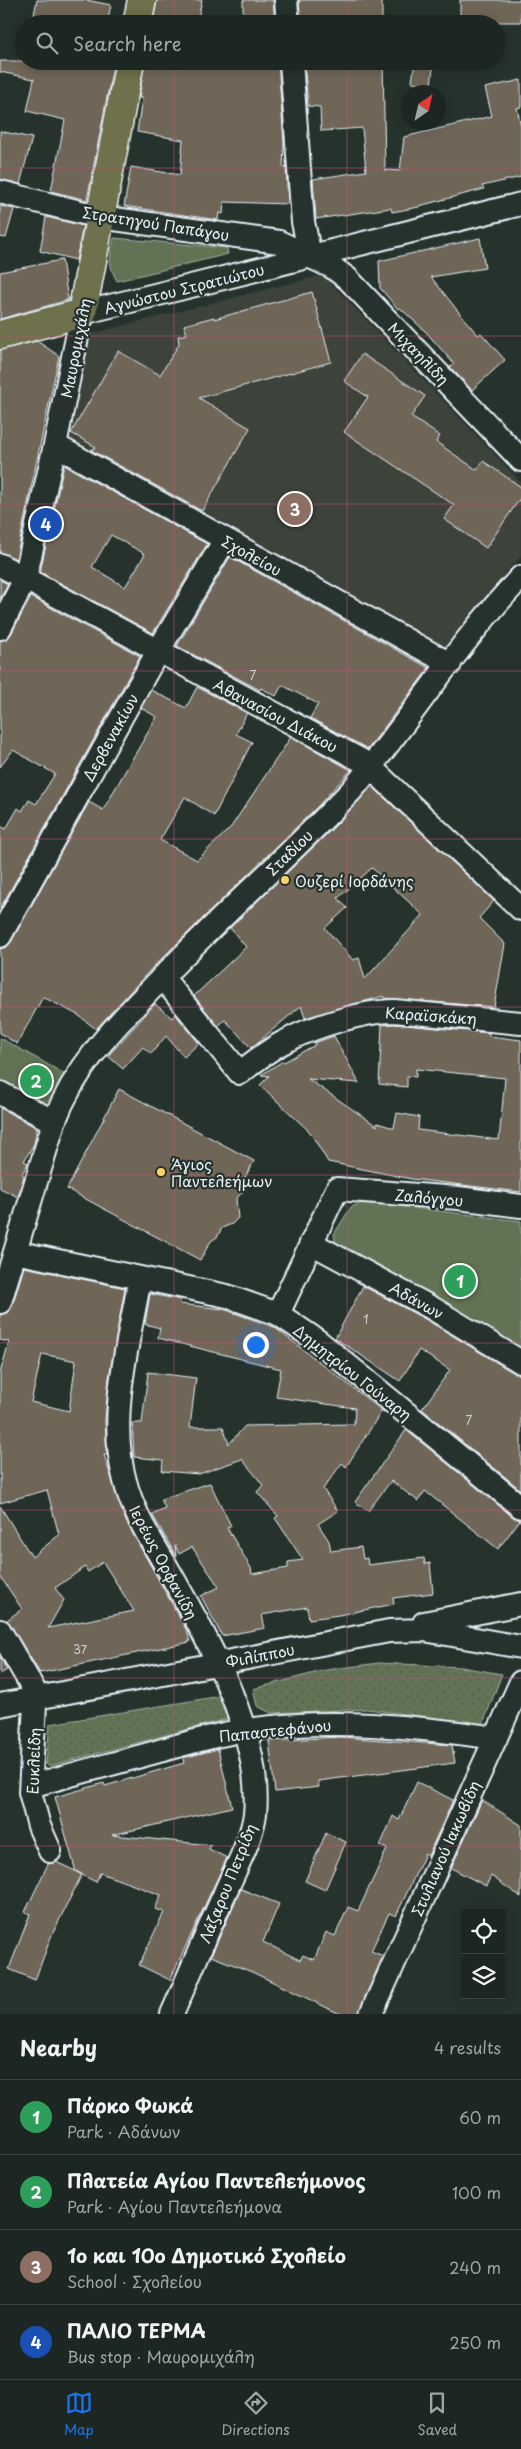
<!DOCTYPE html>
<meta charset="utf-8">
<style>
body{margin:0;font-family:"Playpen Sans",sans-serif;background:#29322f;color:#f1f3f6}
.controls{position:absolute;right:15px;bottom:15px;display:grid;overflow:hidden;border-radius:0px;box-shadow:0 2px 12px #0003}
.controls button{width:45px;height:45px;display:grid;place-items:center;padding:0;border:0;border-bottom:1px solid #3a4340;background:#1c2622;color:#f1f3f6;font:25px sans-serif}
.compass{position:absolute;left:401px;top:85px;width:45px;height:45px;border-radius:50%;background:#1c2622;box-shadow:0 2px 12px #0003;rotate:34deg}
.you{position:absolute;left:255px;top:1344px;width:18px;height:18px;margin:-12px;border:4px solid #fff;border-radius:50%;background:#1a73e8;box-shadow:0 0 0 8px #1a73e833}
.badge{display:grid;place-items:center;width:32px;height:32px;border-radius:50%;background:#1a73e8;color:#fff;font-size:16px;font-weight:700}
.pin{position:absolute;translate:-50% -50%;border:2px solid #fff;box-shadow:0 1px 5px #0006}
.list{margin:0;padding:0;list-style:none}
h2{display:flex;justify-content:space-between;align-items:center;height:65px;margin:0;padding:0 20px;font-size:21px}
h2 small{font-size:16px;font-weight:400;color:#a0a5a5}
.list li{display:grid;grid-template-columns:32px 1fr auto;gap:15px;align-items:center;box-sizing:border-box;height:75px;padding:0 20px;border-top:1px solid #3a4340}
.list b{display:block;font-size:19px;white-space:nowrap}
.list p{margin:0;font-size:16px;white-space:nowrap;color:#a0a5a5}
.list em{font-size:16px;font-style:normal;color:#a0a5a5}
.icon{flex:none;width:28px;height:28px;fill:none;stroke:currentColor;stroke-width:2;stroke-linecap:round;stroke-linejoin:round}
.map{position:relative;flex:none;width:521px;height:2014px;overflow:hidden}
.search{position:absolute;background:#1c2622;box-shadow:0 2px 12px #0003;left:15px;right:15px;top:15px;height:55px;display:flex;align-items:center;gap:12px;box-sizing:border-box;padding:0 18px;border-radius:28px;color:#a0a5a5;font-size:19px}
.sheet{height:365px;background:#1c2622}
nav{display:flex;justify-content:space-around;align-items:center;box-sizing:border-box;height:70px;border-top:1px solid #3a4340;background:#1c2622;font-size:14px;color:#a0a5a5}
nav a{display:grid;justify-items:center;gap:2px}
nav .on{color:#1a73e8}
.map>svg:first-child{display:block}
</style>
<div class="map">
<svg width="521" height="2014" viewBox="0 0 521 2014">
<defs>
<pattern id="grass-dots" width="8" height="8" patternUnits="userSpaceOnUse" patternTransform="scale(1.25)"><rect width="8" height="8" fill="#627355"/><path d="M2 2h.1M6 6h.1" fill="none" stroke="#535b4f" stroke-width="1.8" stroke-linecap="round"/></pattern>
</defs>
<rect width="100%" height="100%" fill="#26332d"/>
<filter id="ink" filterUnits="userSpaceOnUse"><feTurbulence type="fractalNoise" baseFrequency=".02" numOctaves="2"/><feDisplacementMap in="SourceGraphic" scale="10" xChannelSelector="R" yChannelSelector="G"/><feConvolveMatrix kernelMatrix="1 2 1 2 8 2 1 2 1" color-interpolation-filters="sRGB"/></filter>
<g filter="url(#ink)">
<!-- built -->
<path fill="#3c423a" d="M323 275 521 482V556L503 576 444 655 67 440 90 334Z"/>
<!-- grass -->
<path fill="url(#grass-dots)" stroke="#a5b2a6" d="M379 1663 461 1667 502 1674 483 1724H480L367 1709 271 1713 257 1706 253 1689 326 1670Z
M221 1696 227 1719 49 1766 46 1764 50 1724Z"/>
<!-- green -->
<path fill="#627355" stroke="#a5b2a6" d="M114 238 227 248 228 254 117 281C108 265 109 255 114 238Z
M0 1038 74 1079 54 1122 0 1093Z
M365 1202 521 1221V1352L336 1246 334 1234 351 1207Z"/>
<!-- building -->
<path fill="#706659" stroke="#e8f1f8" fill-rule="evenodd" d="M37 0H86L111 5 107 24H32Z
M157 0H202L197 24H153Z
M243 0H273L275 24H243Z
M299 0H382V24H301Z
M460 0H521V22H460Z
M0 61H114L87 200 51 191 65 120 27 111 34 79 0 72Z
M145 61 184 67 186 61H278L284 143 283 167H286L288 204 224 202 223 214 219 213 218 220 124 206 131 167 180 175 183 140 137 132 142 98H139Z
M304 61H383L385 170 400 171 404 137 492 116 485 88 521 80V107L517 108 521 126V177L482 186 484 189 419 206V207L392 212 391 208 316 219 313 179 366 171 362 128 321 131 320 107 308 106Z
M415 61H434L431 85 412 82Z
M0 131 32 138 20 184 0 179Z
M0 206 14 209 6 238 0 237Z
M46 217 83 226 76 260 40 251Z
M480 238 485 268 431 277 465 320 478 335 481 333 505 360 472 390 450 367 454 364 426 332 400 308 398 309 380 288 379 261Z
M62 260 68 300 0 319V272Z
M312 292 331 362 199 398 250 428 202 511 91 450 96 447 71 433 118 351 160 375 179 344 178 336 187 334 184 325 214 317V319Z
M37 341 59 356 16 559 0 552V350Z
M362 354 425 396 411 417 440 436 436 442 477 470 483 461 521 487V497L486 548 444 519 454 505 344 432 368 397 344 381Z
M64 465 207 544 153 633 40 572ZM111 535 145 554 125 587 92 567Z
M230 557 429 668 368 749 310 718 318 704 282 685 276 696 261 688 260 690 177 646Z
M0 580 8 584 0 599Z
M31 597 140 656 0 909V826L6 829 18 808 22 811 29 800 36 804 55 774 13 750 0 767V641L7 639 11 634Z
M197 687 247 713 236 734 252 742 214 816 185 797 160 840 197 860 231 827 291 737 351 770 317 807 153 967 96 1029 78 1015 43 997 17 1044 0 1033V949L6 947 11 942 89 802 103 810 134 756 157 717 141 708 151 690 186 708Z
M372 786 494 901 479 918 505 944 494 1007 384 998V996L305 1018 301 1006 251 1048 225 1020 218 1026 194 996 246 947 230 928 336 825ZM372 868 423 915 365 979 359 958 353 960 325 928 347 908 338 898Z
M155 1004 172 1018 175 1014 199 1043 184 1057 166 1036 151 1054 143 1047 123 1069 108 1056Z
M394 1024 489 1033V1036L521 1040V1192L412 1179 328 1162 310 1132 260 1085 269 1076 261 1075 283 1061 284 1062 315 1045 314 1043 334 1036 359 1083 308 1079 377 1126V1123L394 1128 397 1113 419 1117 418 1130 499 1140 505 1078 416 1069V1077L407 1076V1087L379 1084 382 1025Z
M119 1089 254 1161 243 1181 245 1189 236 1199 238 1218 232 1224 222 1228 217 1237 211 1241 200 1260 67 1189Z
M0 1108 37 1128 34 1144 24 1161 28 1163 22 1174 24 1176 18 1197 0 1188Z
M24 1267 125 1288 109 1378 105 1420 107 1455H104L126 1521 187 1631 190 1642 40 1673 7 1620 22 1609 0 1576V1506L32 1557 59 1535 47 1490 0 1503V1373L9 1342 0 1340V1315L9 1312 12 1306ZM42 1354 76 1361 69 1411 31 1402ZM103 1562 134 1611 48 1628 64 1600 55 1588 85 1567 88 1572Z
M363 1286 425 1319 514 1373 521 1375V1490L422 1409 450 1370 419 1350 400 1381 335 1338Z
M150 1294 181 1300 180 1304 223 1309 274 1327 384 1412H381L346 1467 342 1463 323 1489 338 1511 318 1524 329 1541 331 1551 361 1547 363 1559 367 1558 368 1565 424 1558 425 1564 430 1563 433 1593 393 1598 394 1604 339 1615 309 1619 307 1607 262 1615 265 1628 222 1636 201 1596 219 1587 192 1547 179 1554 175 1545 176 1556 152 1514 165 1508 161 1499 210 1483 231 1526 227 1528 251 1568 252 1574 288 1568V1562L303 1560 275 1518 278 1516 257 1492 263 1485 242 1459 199 1474 162 1471 163 1460 134 1457 132 1423H142L148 1372 196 1378 190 1427H223L229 1444 245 1426 354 1424 355 1408 276 1397 281 1369 158 1338 160 1328 145 1324Z
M406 1430 513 1517 520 1520 498 1549 425 1491 418 1501 391 1481 368 1511 355 1502Z
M0 1657 7 1670 0 1674Z
M340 1737 452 1745 455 1763 318 1781 319 1787 275 1792 269 1741Z
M218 1749 232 1807 112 1835 211 1845 209 1849 227 1858 170 1980 139 1965 164 1912 155 1909 161 1895 100 1873 96 1882 76 1872 55 1797 104 1783 105 1786 184 1763 183 1758Z
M417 1782 453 1800 428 1856 425 1854 396 1916 389 1913 371 1951 383 1956 358 2014H340L252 1972 211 1956 241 1889 279 1904 263 1942 265 1943 300 1960 303 1955 314 1960 326 1932 335 1936 348 1907 358 1911 387 1849 380 1846 393 1816 399 1820Z
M482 1800 521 1825V1897L491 1876 486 1886 451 1868Z
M326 1833 346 1842 325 1890 305 1881Z
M56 1862 82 1874 51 1937 35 1980 9 1969 30 1914 25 1912 48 1864Z"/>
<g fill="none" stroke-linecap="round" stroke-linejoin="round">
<!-- minor casing -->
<g stroke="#e8f1f8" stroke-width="26">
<path id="minor" d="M286 0 288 24
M291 61 303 222 310 255
M0 192 100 217 279 242 332 267 348 279 521 460
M55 445 450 664
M0 565 366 763 521 909
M0 628 25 579 55 445 82 313 521 204
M0 936 158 651 225 540
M162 977 240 1073C254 1062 268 1050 284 1042 311 1027 364 1011 394 1011L521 1023
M0 1093 54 1122
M311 1243 432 1308 521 1362
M15 1252 227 1296 278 1314 318 1341 521 1507
M140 1278C129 1342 107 1416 125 1481 133 1513 151 1540 168 1569 206 1637 263 1734 255 1814 251 1842 235 1869 224 1895 206 1934 190 1974 172 2014
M0 1302 54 1122C75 1067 114 1027 154 986 217 919 287 858 351 791 409 722 458 643 521 577
M278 1314 337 1189 458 1198 521 1206
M424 1623 521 1604
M0 1631 33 1688 35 1704 30 1792 39 1826 50 1851
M0 1705 389 1631 424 1630 521 1647
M31 1786C73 1774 116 1763 159 1751 188 1743 217 1734 247 1730 331 1718 412 1726 496 1738
M371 2014 521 1682"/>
</g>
<!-- major casing -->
<g stroke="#e8f1f8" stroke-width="31">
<path id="major" d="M137 24 142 0
M0 335 82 313 130 61"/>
</g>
<!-- minor -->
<use href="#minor" stroke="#26332d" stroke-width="22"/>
<!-- major -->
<use href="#major" stroke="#6e714b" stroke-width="28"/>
</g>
</g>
<!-- grid -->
<path fill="none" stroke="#cc4e82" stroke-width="1" stroke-opacity="0.55" d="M174 0V24M347 0V24M174 61V2014M347 61V2014M0 168H521M0 336H521M0 504H521M0 671H521M0 839H521M0 1007H521M0 1175H521M0 1343H521M0 1510H521M0 1678H521M0 1846H521"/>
<!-- markers -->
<g fill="#ffd166" stroke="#26332d" stroke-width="2">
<circle cx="285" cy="880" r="5"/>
<circle cx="161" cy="1172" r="5"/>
</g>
<g text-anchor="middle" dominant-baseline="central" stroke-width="4.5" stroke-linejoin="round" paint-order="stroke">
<!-- number labels -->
<g font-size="12" fill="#caced0">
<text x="253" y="675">7</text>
<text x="366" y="1319">1</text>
<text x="469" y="1420">7</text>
<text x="80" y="1649">37</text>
</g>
<!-- street labels -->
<g font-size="15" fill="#e8f1f8" stroke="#26332d">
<text transform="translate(156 223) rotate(9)">Στρατηγού Παπάγου</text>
<text transform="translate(184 288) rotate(-14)">Αγνώστου Στρατιώτου</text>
<text transform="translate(75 348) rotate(-79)">Μαυρομιχάλη</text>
<text transform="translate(419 353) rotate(46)">Μιχαηλίδη</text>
<text transform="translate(252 555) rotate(29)">Σχολείου</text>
<text transform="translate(276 715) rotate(28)">Αθανασίου Διάκου</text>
<text transform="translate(110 737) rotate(-61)">Δερβενακίων</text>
<text transform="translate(289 852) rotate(-44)">Σταδίου</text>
<text transform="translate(431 1015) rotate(4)">Καραϊσκάκη</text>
<text transform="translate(429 1197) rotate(5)">Ζαλόγγου</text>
<text transform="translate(417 1300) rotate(29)">Αδάνων</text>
<text transform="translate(353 1372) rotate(38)">Δημητρίου Γούναρη</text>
<text transform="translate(164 1562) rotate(62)">Ιερέως Ορφανίδη</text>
<text transform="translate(260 1655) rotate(-11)">Φιλίππου</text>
<text transform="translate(275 1730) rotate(-6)">Παπαστεφάνου</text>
<text transform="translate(33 1761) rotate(-88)">Ευκλείδη</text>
<text transform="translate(445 1848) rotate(-66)">Στυλιανού Ιακωβίδη</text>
<text transform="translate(227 1883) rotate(-68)">Λάζαρου Πετρίδη</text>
</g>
<!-- poi labels -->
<g font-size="15" fill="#e8f1f8" stroke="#26332d" text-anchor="start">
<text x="295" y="880">Ουζερί Ιορδάνης</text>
<text x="171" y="1163">Άγιος<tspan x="171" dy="17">Παντελεήμων</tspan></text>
</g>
</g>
</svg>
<div class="controls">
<button><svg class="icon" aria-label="locate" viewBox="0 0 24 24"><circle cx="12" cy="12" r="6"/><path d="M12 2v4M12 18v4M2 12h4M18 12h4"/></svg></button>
<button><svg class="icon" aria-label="layers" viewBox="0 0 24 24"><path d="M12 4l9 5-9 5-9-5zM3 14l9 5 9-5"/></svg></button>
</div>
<svg class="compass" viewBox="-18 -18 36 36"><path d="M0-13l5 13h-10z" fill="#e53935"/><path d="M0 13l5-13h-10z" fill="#a0a5a5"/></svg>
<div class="you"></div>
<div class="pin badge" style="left:460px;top:1281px;background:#2e9e5b">1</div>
<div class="pin badge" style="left:36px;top:1081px;background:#2e9e5b">2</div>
<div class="pin badge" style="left:295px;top:509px;background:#8d6e63">3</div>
<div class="pin badge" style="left:46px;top:524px;background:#1a4fb4">4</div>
<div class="search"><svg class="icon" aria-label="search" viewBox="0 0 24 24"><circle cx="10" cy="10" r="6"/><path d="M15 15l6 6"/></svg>Search here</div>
</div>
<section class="sheet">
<h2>Nearby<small>4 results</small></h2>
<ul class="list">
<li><span class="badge" style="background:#2e9e5b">1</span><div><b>Πάρκο Φωκά</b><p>Park · Αδάνων</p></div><em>60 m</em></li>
<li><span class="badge" style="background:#2e9e5b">2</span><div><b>Πλατεία Αγίου Παντελεήμονος</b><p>Park · Αγίου Παντελεήμονα</p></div><em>100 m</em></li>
<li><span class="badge" style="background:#8d6e63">3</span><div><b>1ο και 10ο Δημοτικό Σχολείο</b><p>School · Σχολείου</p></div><em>240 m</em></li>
<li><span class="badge" style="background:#1a4fb4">4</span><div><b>ΠΑΛΙΟ ΤΕΡΜΑ</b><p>Bus stop · Μαυρομιχάλη</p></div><em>250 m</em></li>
</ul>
</section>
<nav>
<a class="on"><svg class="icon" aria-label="map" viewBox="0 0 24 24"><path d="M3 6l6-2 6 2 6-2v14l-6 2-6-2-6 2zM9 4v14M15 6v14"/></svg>Map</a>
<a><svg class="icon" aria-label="directions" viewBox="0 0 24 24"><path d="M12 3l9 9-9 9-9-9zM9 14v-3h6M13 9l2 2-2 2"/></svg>Directions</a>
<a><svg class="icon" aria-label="saved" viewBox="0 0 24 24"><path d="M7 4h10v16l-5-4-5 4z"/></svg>Saved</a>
</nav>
